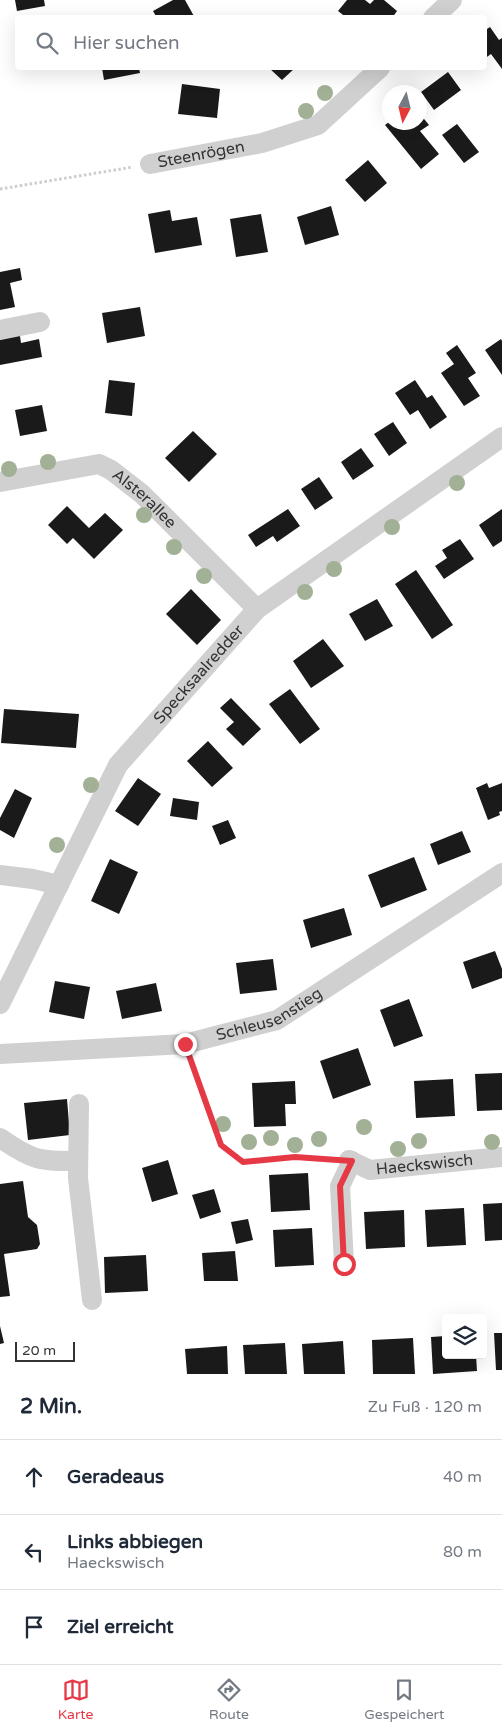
<!DOCTYPE html>
<html lang="de">
<meta charset="utf-8">
<style>
body{margin:0;font-family:"Varela Round",sans-serif;background:#f6f6f7;color:#1f2937}
.controls{position:absolute;right:15px;bottom:15px;display:grid;overflow:hidden;border-radius:5px;box-shadow:0 5px 20px #0002}
.controls button{width:45px;height:45px;display:grid;place-items:center;padding:0;border:0;border-bottom:1px solid #e0e1e3;background:#fff;color:#1f2937;font:25px sans-serif}
.compass{position:absolute;left:382px;top:85px;width:45px;height:45px;border-radius:50%;background:#fff;box-shadow:0 5px 20px #0002;rotate:187deg}
.scale{position:absolute;left:15px;bottom:12px;width:60px;box-sizing:border-box;padding-left:5px;border:2px solid #333;border-top:0;font-size:14px;line-height:18px;white-space:nowrap;color:#333;-webkit-text-stroke:4px #fff;paint-order:stroke}
.stop{position:absolute;width:15px;height:15px;margin:-11px;border:4px solid #e63946;border-radius:50%;background:#fff}
.stop.end{background:#e63946;border-color:#fff;box-shadow:0 1px 5px #0008}
.list{margin:0;padding:0;list-style:none}
h2{display:flex;justify-content:space-between;align-items:center;height:65px;margin:0;padding:0 20px;font-size:21px}
h2 small{font-size:16px;font-weight:400;color:#747a83}
.list li{display:grid;grid-template-columns:32px 1fr auto;gap:15px;align-items:center;box-sizing:border-box;height:75px;padding:0 20px;border-top:1px solid #e0e1e3}
.list b{display:block;font-size:19px;white-space:nowrap}
.list p{margin:0;font-size:16px;white-space:nowrap;color:#747a83}
.list em{font-size:16px;font-style:normal;color:#747a83}
.icon{flex:none;width:28px;height:28px;fill:none;stroke:currentColor;stroke-width:2;stroke-linecap:round;stroke-linejoin:round}
.map{position:relative;flex:none;width:502px;height:1374px;overflow:hidden}
.search{position:absolute;background:#fff;box-shadow:0 5px 20px #0002;left:15px;right:15px;top:15px;height:55px;display:flex;align-items:center;gap:12px;box-sizing:border-box;padding:0 18px;border-radius:5px;color:#747a83;font-size:19px}
.sheet{height:290px;background:#fff}
nav{display:flex;justify-content:space-around;align-items:center;box-sizing:border-box;height:70px;border-top:1px solid #e0e1e3;background:#fff;font-size:14px;color:#747a83}
nav a{display:grid;justify-items:center;gap:2px}
nav .on{color:#e63946}
.map>svg:first-child{display:block}
</style>
<div class="map">
<svg width="502" height="1374" viewBox="0 0 502 1374">
<rect width="100%" height="100%" fill="#fff"/>
<!-- building -->
<path fill="#1a1a1a" d="M15 0H44L45 6 17 11Z
M173 0H185L195 18H157L153 11Z
M347 0H365L370 4 374 0H384L397 11 392 18H347L338 11Z
M490 27 499 40 502 38V69L491 54 484 59V31Z
M102 68H139L140 73 104 80Z
M269 68H295L282 80Z
M448 72 461 90 434 110 421 92Z
M182 84 220 89 217 118 178 114Z
M420 114 429 125 420 131 439 154 421 169 385 125 389 122H420Z
M457 124 479 152 464 163 442 135Z
M368 160 387 183 365 202 345 180Z
M331 206 339 235 305 245 297 217Z
M170 210 172 221 197 217 202 245 155 253 148 214Z
M261 214 268 252 236 257 230 219Z
M20 268 22 280 10 283 15 307 0 310V272Z
M140 307 145 336 107 343 102 313Z
M19 329 21 343 39 339 42 357 0 365V332Z
M501 339 502 341V375L485 350Z
M457 345 476 373 468 378 480 396 464 406 441 373 454 364 446 353Z
M109 380 135 383 132 416 105 413Z
M415 380 427 398 432 395 447 417 430 429 418 410 410 415 395 393Z
M42 405 47 431 20 436 15 410Z
M393 422 407 443 389 456 374 434Z
M193 431 217 454 189 482 165 458Z
M361 448 374 466 353 480 341 462Z
M319 477 333 498 315 510 301 489Z
M67 506 89 528 105 513 123 530 94 559 73 538 67 544 48 525Z
M288 509 300 526 277 542 273 536 256 547 248 535Z
M502 509V541L493 547 479 525Z
M460 539 474 559 444 579 435 566 447 558 442 550Z
M416 570 453 625 432 639 395 584Z
M191 589 221 620 197 645 166 614Z
M377 599 393 626 365 641 349 614Z
M323 639 344 666 311 688 293 661Z
M290 689 320 729 300 744 269 704Z
M231 698 261 729 243 746 226 729 234 722 220 708Z
M4 709 79 714 76 748 1 743Z
M208 741 233 768 212 787 187 761Z
M138 778 161 794 138 826 115 811Z
M487 783 489 788 502 783V811L499 812 500 815 488 820 476 788Z
M15 789 32 798 14 838 0 830V818Z
M173 798 199 802 197 820 170 816Z
M228 820 236 838 220 845 212 826Z
M462 831 471 852 438 865 430 844Z
M414 857 427 890 381 908 368 875Z
M110 859 138 872 119 914 91 901Z
M344 908 352 935 311 948 303 920Z
M495 951 502 969V978L472 989 463 962Z
M273 959 277 990 240 994 236 963Z
M55 981 90 987 84 1019 49 1012Z
M156 983 162 1011 122 1019 116 991Z
M409 999 423 1036 394 1047 380 1010Z
M358 1048 371 1085 333 1099 320 1061Z
M502 1073V1110L477 1111 475 1074Z
M453 1079 455 1116 416 1118 414 1081Z
M295 1081 296 1104H285L286 1126 254 1127 252 1083Z
M67 1099 70 1135 28 1140 24 1103Z
M168 1160 178 1194 152 1202 142 1168Z
M308 1173 310 1210 271 1212 269 1175Z
M23 1181 28 1217 37 1225 40 1244 37 1249 4 1254 10 1296 0 1297V1184Z
M214 1189 221 1212 200 1219 192 1195Z
M502 1203V1240L485 1241 483 1204Z
M464 1208 466 1245 427 1247 425 1210Z
M404 1210 405 1247 366 1249 364 1212Z
M248 1219 253 1240 236 1244 231 1222Z
M312 1228 314 1265 275 1267 273 1230Z
M235 1251 238 1281H204L202 1253Z
M146 1255 148 1291 105 1293 104 1257Z
M0 1326 4 1343 0 1344Z
M494 1333H502V1370H496Z
M446 1336V1355H476L477 1371 433 1374 431 1337Z
M413 1338 415 1374H373L372 1340Z
M343 1341 345 1374H304L302 1344Z
M285 1343 287 1374H245L243 1345Z
M227 1346 228 1374H187L185 1349Z"/>
<g fill="none" stroke-linecap="round" stroke-linejoin="round">
<!-- path -->
<path stroke="#cdcdcd" stroke-width="3" stroke-dasharray="2.5 2.5" stroke-linecap="butt" d="M0 189 133 167
M192 1062 221 1145 243 1162 295 1157 331 1159"/>
<!-- minor -->
<g stroke="#d0d0d0" stroke-width="20">
<path d="M433 18 452 0"/>
<path id="s1" d="M150 164 262 143 318 125 380 68"/>
<path d="M0 330 40 322"/>
<path id="s2" d="M0 482 99 464 111 470 142 494 257 609"/>
<path d="M0 875 33 879 59 885"/>
<path id="s3" d="M0 1004 118 765 257 609 502 437"/>
<path id="s4" d="M0 1054 185 1044 277 1020 502 873"/>
<path d="M79 1104 78 1178 92 1300"/>
<path d="M0 1138C33 1161 39 1161 78 1161"/>
<path id="s5" d="M349 1160 370 1170 502 1157"/>
<path d="M344 1264 340 1186 352 1161"/>
</g>
</g>
<!-- trees -->
<g fill="#a2b095">
<circle cx="325" cy="93" r="8"/>
<circle cx="306" cy="111" r="8"/>
<circle cx="48" cy="462" r="8"/>
<circle cx="9" cy="469" r="8"/>
<circle cx="457" cy="483" r="8"/>
<circle cx="144" cy="515" r="8"/>
<circle cx="392" cy="527" r="8"/>
<circle cx="174" cy="547" r="8"/>
<circle cx="334" cy="569" r="8"/>
<circle cx="204" cy="576" r="8"/>
<circle cx="305" cy="592" r="8"/>
<circle cx="91" cy="785" r="8"/>
<circle cx="57" cy="845" r="8"/>
<circle cx="223" cy="1124" r="8"/>
<circle cx="364" cy="1127" r="8"/>
<circle cx="271" cy="1138" r="8"/>
<circle cx="319" cy="1139" r="8"/>
<circle cx="419" cy="1141" r="8"/>
<circle cx="249" cy="1142" r="8"/>
<circle cx="492" cy="1142" r="8"/>
<circle cx="295" cy="1145" r="8"/>
<circle cx="398" cy="1149" r="8"/>
</g>
<g fill="none" stroke-linecap="round" stroke-linejoin="round">
<!-- route -->
<path stroke="#e63946" stroke-width="6" d="M185 1044 221 1145 243 1162 295 1157 352 1161 340 1186 344 1264"/>
</g>
<g text-anchor="middle" dominant-baseline="central" stroke-width="5" stroke-linejoin="round" paint-order="stroke">
<!-- street labels -->
<g font-size="16" fill="#333" stroke="#fff">
<text stroke="none"><textPath href="#s1" startOffset="52">Steenrögen</textPath></text>
<text stroke="none"><textPath href="#s2" startOffset="158">Alsterallee</textPath></text>
<text stroke="none"><textPath href="#s3" startOffset="388">Specksaalredder</textPath></text>
<text stroke="none"><textPath href="#s4" startOffset="275">Schleusenstieg</textPath></text>
<text stroke="none"><textPath href="#s5" startOffset="78">Haeckswisch</textPath></text>
</g>
</g>
</svg>
<div class="controls">
<button><svg class="icon" aria-label="layers" viewBox="0 0 24 24"><path d="M12 4l9 5-9 5-9-5zM3 14l9 5 9-5"/></svg></button>
</div>
<svg class="compass" viewBox="-18 -18 36 36"><path d="M0-13l5 13h-10z" fill="#e53935"/><path d="M0 13l5-13h-10z" fill="#747a83"/></svg>
<div class="scale">20 m</div>
<div class="stop" style="left:344px;top:1264px"></div>
<div class="stop end" style="left:185px;top:1044px"></div>
<div class="search"><svg class="icon" aria-label="search" viewBox="0 0 24 24"><circle cx="10" cy="10" r="6"/><path d="M15 15l6 6"/></svg>Hier suchen</div>
</div>
<section class="sheet">
<h2>2 Min.<small>Zu Fuß · 120 m</small></h2>
<ul class="list">
<li><svg class="icon" aria-label="ahead" viewBox="0 0 24 24"><path d="M12 20V5M6 11l6-6 6 6"/></svg><div><b>Geradeaus</b></div><em>40 m</em></li>
<li><svg class="icon" aria-label="left" viewBox="0 0 24 24"><path d="M17 20v-9H6M10 6l-5 5 5 5"/></svg><div><b>Links abbiegen</b><p>Haeckswisch</p></div><em>80 m</em></li>
<li><svg class="icon" aria-label="arrive" viewBox="0 0 24 24"><path d="M6 21V4h12l-3 4 3 4H6"/></svg><div><b>Ziel erreicht</b></div></li>
</ul>
</section>
<nav>
<a class="on"><svg class="icon" aria-label="map" viewBox="0 0 24 24"><path d="M3 6l6-2 6 2 6-2v14l-6 2-6-2-6 2zM9 4v14M15 6v14"/></svg>Karte</a>
<a><svg class="icon" aria-label="directions" viewBox="0 0 24 24"><path d="M12 3l9 9-9 9-9-9zM9 14v-3h6M13 9l2 2-2 2"/></svg>Route</a>
<a><svg class="icon" aria-label="saved" viewBox="0 0 24 24"><path d="M7 4h10v16l-5-4-5 4z"/></svg>Gespeichert</a>
</nav>
